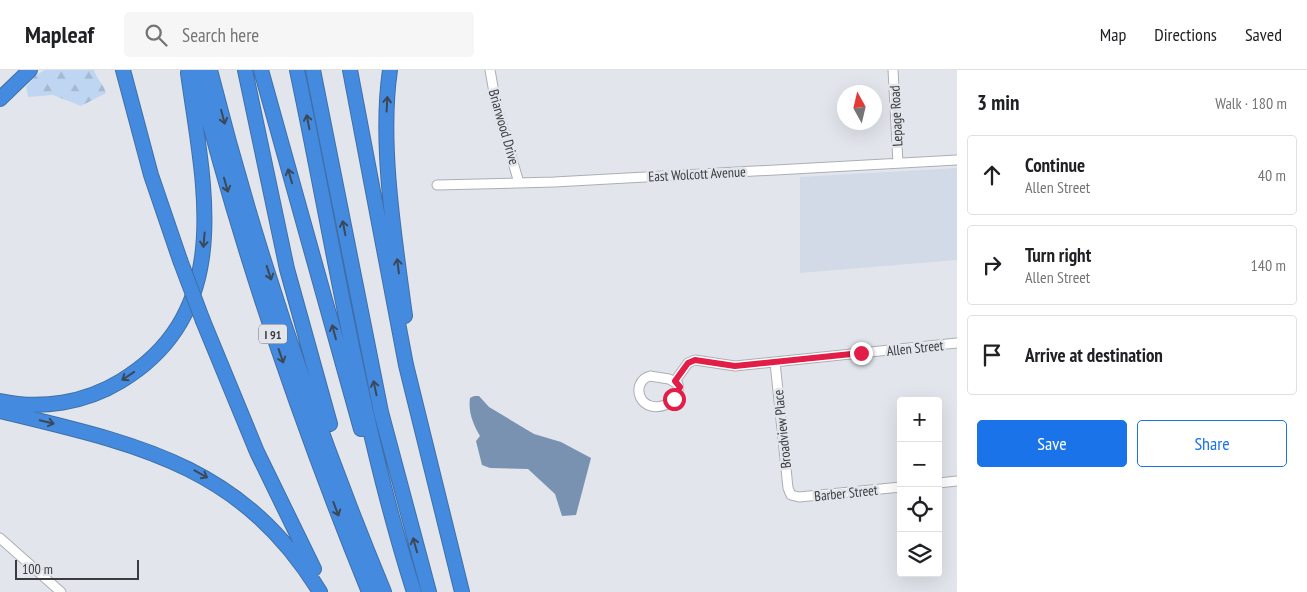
<!DOCTYPE html>
<meta charset="utf-8">
<style>
body{margin:0;font-family:"PT Sans Narrow",sans-serif;background:#f6f6f6;color:#202124}
.controls{position:absolute;right:15px;bottom:15px;display:grid;overflow:hidden;border-radius:5px;box-shadow:0 5px 20px #0002}
.controls button{width:45px;height:45px;display:grid;place-items:center;padding:0;border:0;border-bottom:1px solid #e0e0e0;background:#fff;color:#202124;font:25px sans-serif}
.compass{position:absolute;left:837px;top:15px;width:45px;height:45px;border-radius:50%;background:#fff;box-shadow:0 5px 20px #0002;rotate:352deg}
.scale{position:absolute;left:15px;bottom:12px;width:124px;box-sizing:border-box;padding-left:5px;border:2px solid #3a3c3e;border-top:0;font-size:14px;line-height:18px;white-space:nowrap;color:#3a3c3e;-webkit-text-stroke:4px #e2e6ec;paint-order:stroke}
.stop{position:absolute;width:15px;height:15px;margin:-11px;border:4px solid #e11d48;border-radius:50%;background:#fff}
.stop.end{background:#e11d48;border-color:#fff;box-shadow:0 1px 5px #0008}
.list{margin:0;padding:0;list-style:none}
h2{display:flex;justify-content:space-between;align-items:center;height:65px;margin:0;padding:0 20px;font-size:21px}
h2 small{font-size:16px;font-weight:400;color:#757577}
.list li{display:grid;grid-template-columns:32px 1fr auto;gap:15px;align-items:center;box-sizing:border-box;height:80px;margin:0 10px 10px;padding:0 10px;border:1px solid #e0e0e0;border-radius:5px}
.list b{display:block;font-size:19px;white-space:nowrap}
.list p{margin:0;font-size:16px;white-space:nowrap;color:#757577}
.list em{font-size:16px;font-style:normal;color:#757577}
.actions{display:flex;gap:10px;padding:15px 20px}
.actions a{flex:1;padding:11px 0;border:1px solid #1a73e8;border-radius:5px;text-align:center;font-size:18px;color:#1a73e8}
.actions .main{background:#1a73e8;color:#fff}
.icon{flex:none;width:28px;height:28px;fill:none;stroke:currentColor;stroke-width:2;stroke-linecap:round;stroke-linejoin:round}
.map{position:relative;flex:none;width:957px;height:522px;overflow:hidden}
header{display:flex;align-items:center;gap:30px;box-sizing:border-box;height:70px;padding:0 25px;background:#fff;border-bottom:1px solid #e0e0e0}
header strong{font-size:24px}
nav{display:flex;gap:28px;margin-inline-start:auto;font-size:18px}
.search{width:350px;height:45px;background:#f6f6f6;display:flex;align-items:center;gap:12px;box-sizing:border-box;padding:0 18px;border-radius:5px;color:#757577;font-size:19px}
main{display:flex}
aside{flex:1;background:#fff}
.map>svg:first-child{display:block}
</style>
<header>
<strong>Mapleaf</strong>
<div class="search"><svg class="icon" aria-label="search" viewBox="0 0 24 24"><circle cx="10" cy="10" r="6"/><path d="M15 15l6 6"/></svg>Search here</div>
<nav><a>Map</a><a>Directions</a><a>Saved</a></nav>
</header>
<main>
<div class="map">
<svg width="957" height="522" viewBox="0 0 957 522">
<defs>
<pattern id="forest-firs" width="22" height="20" patternUnits="userSpaceOnUse" patternTransform="scale(1.25)"><rect width="22" height="20" fill="#bfd6f3"/><path d="M5 1l3.5 6h-7zM16 11l3.5 6h-7z" fill="#a5b9d1"/></pattern>
</defs>
<rect width="100%" height="100%" fill="#e2e6ec"/>
<!-- built -->
<path fill="#d1dae6" d="M957 98V190L800 203V107Z"/>
<!-- forest -->
<path fill="url(#forest-firs)" d="M45 0H94C96 8 103 13 106 23L81 36 53 25 28 27 26 17 36 5Z"/>
<!-- water -->
<path fill="#7a92b1" d="M474 326H479L489 337 534 364 561 372 591 388 576 445 562 446 555 424 528 399 490 398 482 395 476 371 480 366C473 354 468 342 470 328Z"/>
<g fill="none" stroke-linecap="round" stroke-linejoin="round">
<!-- minor casing -->
<g stroke="#abafb4" stroke-width="11">
<path id="minor" d="M490 0 496 34 519 113
M893 0 898 93
M437 115 554 112 957 90
M775 292 788 418 791 425 799 427 901 417
M650 306 669 309 678 314V323L670 333C639 348 629 312 650 306Z
M675 311 688 293 695 290 735 296 957 273
M938 413 957 411
M0 468 61 522"/>
</g>
<!-- highway casing -->
<g stroke="#406fa7" stroke-width="16">
<path id="highway" d="M123 0 151 105 180 190
M196 0C240 178 300 352 369 522
M210 0C255 178 314 353 384 522
M245 0 287 199 330 354
M261 0 361 359
M297 0C334 175 360 352 414 522
M313 0 381 342 429 522
M350 0 406 295 462 522
M390 0C379 74 395 171 405 246
M0 29 30 0
M203 251 257 382 314 499
M0 331C41 340 85 333 121 311 237 241 203 113 188 3
M0 341C136 374 241 394 320 522"/>
</g>
<!-- minor -->
<use href="#minor" stroke="#fff" stroke-width="9"/>
<!-- highway -->
<use href="#highway" stroke="#448be0" stroke-width="14"/>
<!-- highway-bridge casing -->
<g stroke="#406fa7" stroke-width="16" stroke-linecap="butt">
<path id="highway-bridge" d="M180 190 203 251"/>
</g>
<!-- highway-bridge -->
<use href="#highway-bridge" stroke="#448be0" stroke-width="14"/>
</g>
<!-- one-way arrows -->
<defs><path id="oneway-shaft" d="M-6 0H5M1.5-3L5.5 0L1.5 3" fill="none" stroke-width="1.6" stroke-linecap="round" stroke-linejoin="round" transform="scale(1.25)"/></defs>
<g stroke="#3c4856">
<use href="#oneway-shaft" transform="translate(387 34) rotate(-87)"/>
<use href="#oneway-shaft" transform="translate(223 47) rotate(75)"/>
<use href="#oneway-shaft" transform="translate(308 52) rotate(-101)"/>
<use href="#oneway-shaft" transform="translate(290 106) rotate(-106)"/>
<use href="#oneway-shaft" transform="translate(226 115) rotate(74)"/>
<use href="#oneway-shaft" transform="translate(344 158) rotate(-101)"/>
<use href="#oneway-shaft" transform="translate(204 170) rotate(95)"/>
<use href="#oneway-shaft" transform="translate(398 196) rotate(-97)"/>
<use href="#oneway-shaft" transform="translate(269 203) rotate(72)"/>
<use href="#oneway-shaft" transform="translate(334 262) rotate(-105)"/>
<use href="#oneway-shaft" transform="translate(281 286) rotate(71)"/>
<use href="#oneway-shaft" transform="translate(128 306) rotate(146)"/>
<use href="#oneway-shaft" transform="translate(375 318) rotate(-102)"/>
<use href="#oneway-shaft" transform="translate(47 352) rotate(14)"/>
<use href="#oneway-shaft" transform="translate(201 404) rotate(29)"/>
<use href="#oneway-shaft" transform="translate(336 439) rotate(69)"/>
<use href="#oneway-shaft" transform="translate(415 475) rotate(-106)"/>
</g>
<g fill="none" stroke-linecap="round" stroke-linejoin="round">
<!-- route -->
<path stroke="#e11d48" stroke-width="6" d="M674 329 680 317 675 311 688 293 695 290 735 296 861 283"/>
</g>
<g text-anchor="middle" dominant-baseline="central" stroke-width="5" stroke-linejoin="round" paint-order="stroke">
<!-- shield labels -->
<rect fill="#e2e6ec" stroke="#6c6f72" stroke-width="1" x="259" y="254.5" width="28" height="19" rx="4"/>
<g font-size="12" font-weight="bold" fill="#3a3c3e">
<text x="273" y="264">I 91</text>
</g>
<!-- street labels -->
<g font-size="14" fill="#3a3c3e" stroke="#e2e6ec">
<text transform="translate(896 46) rotate(-93)">Lepage Road</text>
<text transform="translate(504 57) rotate(74)">Briarwood Drive</text>
<text transform="translate(697 104) rotate(-3)">East Wolcott Avenue</text>
<text transform="translate(915 278) rotate(-6)">Allen Street</text>
<text transform="translate(782 359) rotate(-96)">Broadview Place</text>
<text transform="translate(846 423) rotate(-6)">Barber Street</text>
</g>
</g>
</svg>
<div class="controls">
<button>+</button>
<button>−</button>
<button><svg class="icon" aria-label="locate" viewBox="0 0 24 24"><circle cx="12" cy="12" r="6"/><path d="M12 2v4M12 18v4M2 12h4M18 12h4"/></svg></button>
<button><svg class="icon" aria-label="layers" viewBox="0 0 24 24"><path d="M12 4l9 5-9 5-9-5zM3 14l9 5 9-5"/></svg></button>
</div>
<svg class="compass" viewBox="-18 -18 36 36"><path d="M0-13l5 13h-10z" fill="#e53935"/><path d="M0 13l5-13h-10z" fill="#757577"/></svg>
<div class="scale">100 m</div>
<div class="stop" style="left:674px;top:329px"></div>
<div class="stop end" style="left:861px;top:283px"></div>
</div>
<aside>
<h2>3 min<small>Walk · 180 m</small></h2>
<ul class="list">
<li><svg class="icon" aria-label="ahead" viewBox="0 0 24 24"><path d="M12 20V5M6 11l6-6 6 6"/></svg><div><b>Continue</b><p>Allen Street</p></div><em>40 m</em></li>
<li><svg class="icon" aria-label="right" viewBox="0 0 24 24"><path d="M7 20v-9h11M14 6l5 5-5 5"/></svg><div><b>Turn right</b><p>Allen Street</p></div><em>140 m</em></li>
<li><svg class="icon" aria-label="arrive" viewBox="0 0 24 24"><path d="M6 21V4h12l-3 4 3 4H6"/></svg><div><b>Arrive at destination</b></div></li>
</ul>
<div class="actions"><a class="main">Save</a><a>Share</a></div>
</aside>
</main>
